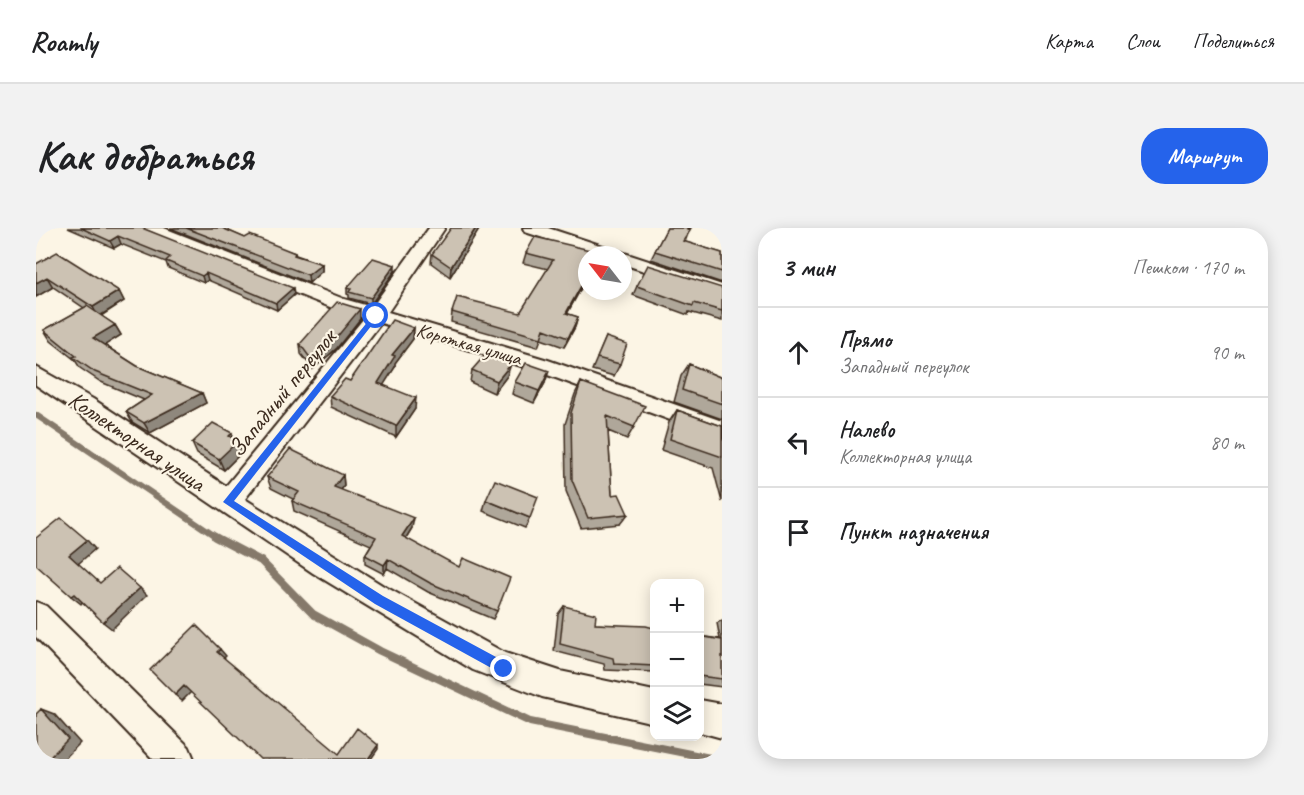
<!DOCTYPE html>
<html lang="ru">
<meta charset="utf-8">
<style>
body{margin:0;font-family:Caveat,sans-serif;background:#f2f2f2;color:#202124}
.controls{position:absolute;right:18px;bottom:18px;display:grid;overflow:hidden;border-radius:12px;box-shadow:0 3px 15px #0003}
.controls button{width:54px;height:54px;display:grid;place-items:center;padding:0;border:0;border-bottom:2px solid #e0e0e0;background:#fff;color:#202124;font:30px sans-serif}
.compass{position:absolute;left:542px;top:18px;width:54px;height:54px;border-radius:50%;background:#fff;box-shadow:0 3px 15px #0003;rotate:301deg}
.stop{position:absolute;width:18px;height:18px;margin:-14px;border:4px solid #2563eb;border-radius:50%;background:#fff}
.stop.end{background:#2563eb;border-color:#fff;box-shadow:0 2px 6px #0008}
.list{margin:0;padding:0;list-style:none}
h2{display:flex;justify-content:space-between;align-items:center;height:78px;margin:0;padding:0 24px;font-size:26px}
h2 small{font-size:20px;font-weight:400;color:#757577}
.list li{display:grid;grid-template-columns:39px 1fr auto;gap:18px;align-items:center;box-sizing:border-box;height:90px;padding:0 24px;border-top:2px solid #e0e0e0}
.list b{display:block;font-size:22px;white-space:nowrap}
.list p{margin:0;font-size:20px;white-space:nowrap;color:#757577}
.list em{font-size:20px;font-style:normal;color:#757577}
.icon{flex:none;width:33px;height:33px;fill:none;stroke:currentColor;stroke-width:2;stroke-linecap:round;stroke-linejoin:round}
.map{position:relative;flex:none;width:686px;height:531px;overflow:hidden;border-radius:24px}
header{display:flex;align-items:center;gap:36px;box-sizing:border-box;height:84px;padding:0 30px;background:#fff;border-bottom:2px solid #e0e0e0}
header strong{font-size:28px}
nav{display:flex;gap:33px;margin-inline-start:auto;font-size:21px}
.intro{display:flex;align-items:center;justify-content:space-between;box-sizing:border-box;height:144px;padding:0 36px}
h1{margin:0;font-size:42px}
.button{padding:15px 27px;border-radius:24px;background:#2563eb;color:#fff;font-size:21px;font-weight:700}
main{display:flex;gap:36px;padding:0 36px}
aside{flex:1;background:#fff;border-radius:24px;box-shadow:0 3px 15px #0003}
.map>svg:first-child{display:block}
</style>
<header>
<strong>Roamly</strong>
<nav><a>Карта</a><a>Слои</a><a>Поделиться</a></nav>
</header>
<div class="intro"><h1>Как добраться</h1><a class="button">Маршрут</a></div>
<main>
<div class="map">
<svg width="686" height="531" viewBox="0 0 686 531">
<rect width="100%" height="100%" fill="#fcf5e5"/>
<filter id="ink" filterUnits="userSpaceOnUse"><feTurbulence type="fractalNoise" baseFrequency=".0167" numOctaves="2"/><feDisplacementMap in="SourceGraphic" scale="12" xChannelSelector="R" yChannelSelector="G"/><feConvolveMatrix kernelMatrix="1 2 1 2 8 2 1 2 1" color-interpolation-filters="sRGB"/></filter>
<g filter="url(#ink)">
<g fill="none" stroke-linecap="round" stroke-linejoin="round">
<!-- stream-far1 -->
<path stroke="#85796b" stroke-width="6" d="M0 187 182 310"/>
<!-- stream -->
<path stroke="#85796b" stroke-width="8" d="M179 309 225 333 277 386 344 423 494 494 679 531"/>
<!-- street casing -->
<g stroke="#3b2a1e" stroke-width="4">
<path id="street" d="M105 0H128L308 71 336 79 393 0H409L352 84 512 132 686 193V211L498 142 345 95 209 271 346 357 469 425 524 443 618 463V495L506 469 437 442 277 345 0 157V139L57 171 190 258 328 90 294 79 107 4Z
M487 0H512L686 57V69L587 36V27H560L489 4Z
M0 374 10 378 153 519 158 531H117L0 409Z
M664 472 686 476V510L664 504Z"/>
</g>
<!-- street -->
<use href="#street" fill="#fcf5e5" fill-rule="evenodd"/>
</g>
<!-- wall -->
<path fill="#afa79a" stroke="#3b2a1e" stroke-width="1.5" d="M32 0H106L258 67 241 82 172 52 168 55 132 40 130 34 85 16 78 20Z
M134 0H186L209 10 259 25 260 27 286 36V43L273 55Z
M444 0 414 49 395 35 396 26Z
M631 0H655L653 3 649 14 686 25V55L615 31Z
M490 25 551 27V54L549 53 531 86 542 89 539 99 528 119 505 111 502 119 415 94 416 84 484 85 512 41 487 35Z
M0 36 83 63 88 73 65 88 79 97 85 107 68 117 101 138 166 165 170 175 114 205 96 194 90 184 108 172 65 154 44 140 39 132 15 113 8 102 48 80 17 59 0 69Z
M359 43 335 76 313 70V67L311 66V60Z
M601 58 686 60V93L653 84 652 87 597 67Z
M324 91 301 120 277 141 265 126 264 116Z
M378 100 377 111 359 135V139L347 157 379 181 360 209 295 179 294 168 314 153Z
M570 109 584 136 578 148 556 142Z
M653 136 686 150V191L638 174 645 148Z
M436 142 471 148 458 165 434 154Z
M479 154 509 155 498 175 476 166Z
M545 154 598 199 591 211 572 203 576 267 592 286 584 296 545 300 530 263 529 196 539 166Z
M641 182 686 198V274L677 240 625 222 633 194Z
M198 211 202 213 206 224 188 242 161 226 156 215Z
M307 247 308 258 305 262 376 300 370 310 461 383 457 391 392 364 351 340 348 346 329 336V327L335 317 258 283 256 273 257 271 235 260 231 249Z
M450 272 494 290 489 300 447 283Z
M528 378 559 396 618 400V444L569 442 568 436 518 423 522 386Z
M686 392V459L663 456V408L684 411 681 395Z"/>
<!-- shaded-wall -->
<path fill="#8f887d" stroke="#3b2a1e" stroke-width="1.5" d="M440 0H444L414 49 415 39Z
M82 8 85 16 78 20 74 13Z
M286 36V43L273 55 272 47Z
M359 37V43L335 76V70Z
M170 45 172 52 168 55 166 48Z
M551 47 549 53 526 95 530 85Z
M11 49 17 59 0 69V55Z
M257 60 258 67 241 82 240 75Z
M83 63 88 73 62 89 57 79Z
M324 81V91L301 120 277 141 275 131Z
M542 89 539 99 528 119 532 110Z
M79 97 85 107 63 121 57 110Z
M378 100 377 111 359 135V139L342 166V155L356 127Z
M475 136 471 148 458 165 461 153Z
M513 143 509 155 498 175 503 163Z
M166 165 170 175 114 205 108 195Z
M380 170 379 181 360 209V198Z
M196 205 199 216 202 213 206 224 188 242 183 231 193 208Z
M307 247 308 258 299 270 298 259Z
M378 290 376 300 365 318 366 308Z
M51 312 59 321 42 336 33 327Z
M352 331 351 340 348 346V337Z
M104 360 111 367 76 401 67 394Z
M38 366 47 373 45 376 35 368Z
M184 421 190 428 187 431 181 424Z
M148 458 155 464 146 473 139 467Z
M5 481 18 486 44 515 28 531H12Z
M342 517V521L335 531H332Z"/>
<!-- building -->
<path fill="#ccc2b3" stroke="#3b2a1e" stroke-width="1.5" d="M45 0H106L257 60 240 75 170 45 166 48 130 33 134 29 82 8 74 13Z
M150 0H186L209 10 214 7 259 25 258 27 286 36 272 47Z
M415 0H440L415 39 396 26Z
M631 0H653L651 2 654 3 647 13 686 25V44L619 23Z
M499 9 575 27H551V47L530 85 542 89 532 110 508 101 505 110 416 84 421 69 484 85 517 32 490 25Z
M21 24 83 63 57 79 11 49 0 55V36Z
M337 30 359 37 335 70 313 64 315 61 311 60Z
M612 37 686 60V83L658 75 657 78 601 58Z
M301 74 324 81 300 110 275 131 264 116Z
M51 78 79 97 57 110 101 138 166 165 108 195 90 184 116 167 59 144 37 129 40 128 8 102Z
M356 92 378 100 356 127 359 128 342 155 380 170 360 198 294 168 309 151 314 153Z
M570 109 591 116 584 136 561 130Z
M450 126 475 136 461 153 436 142Z
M490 135 513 143 503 163 479 154Z
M653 136 686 150V176L646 162Z
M545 154 609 178 598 199 571 188 576 267 583 266 592 286 552 290 536 252 535 185Z
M641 182 686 198V229L634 211Z
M177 195 196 205 193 208 202 213 183 231 156 215Z
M254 221 307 247 298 259 378 290 366 308 423 339 427 330 474 350 461 383 394 355 352 331 348 337 329 327 340 309 256 273 263 264 231 249Z
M459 252 502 269 494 290 450 272Z
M25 290 51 312 33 327 64 355 81 340 104 360 67 394 38 366 35 368 0 337V310Z
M528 378 560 386 559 396 610 398 618 400V438L578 436 577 430 524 416Z
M160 397 184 421 181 424 303 526 321 500 342 517 332 531H224L148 458 139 467 114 442Z
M663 408 686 412V451L663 448Z
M5 481 32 511 12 531H0V486Z"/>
</g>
<!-- route -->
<path fill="#2563eb" d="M337 87 343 88 198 273 347 368 473 436V445L468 447 339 376 187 274Z"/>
<g text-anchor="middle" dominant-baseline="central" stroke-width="4.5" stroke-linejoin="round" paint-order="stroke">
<!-- far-street labels -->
<g font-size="20" fill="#3b2a1e" stroke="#fcf5e5">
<text transform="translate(433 116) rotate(16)">Короткая улица</text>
</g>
<!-- street labels -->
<g font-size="24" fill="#3b2a1e" stroke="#fcf5e5">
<text transform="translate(246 165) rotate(-51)">Западный переулок</text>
<text transform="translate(101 213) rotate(34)">Коллекторная улица</text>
</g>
</g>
</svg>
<div class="controls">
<button>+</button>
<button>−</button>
<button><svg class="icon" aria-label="layers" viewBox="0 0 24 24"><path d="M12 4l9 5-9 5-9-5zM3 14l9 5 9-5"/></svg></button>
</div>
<svg class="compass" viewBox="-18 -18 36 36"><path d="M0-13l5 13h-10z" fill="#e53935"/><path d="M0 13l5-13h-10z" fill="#757577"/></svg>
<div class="stop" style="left:340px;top:88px"></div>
<div class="stop end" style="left:468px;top:441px"></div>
</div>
<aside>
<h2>3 мин<small>Пешком · 170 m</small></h2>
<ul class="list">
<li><svg class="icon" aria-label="ahead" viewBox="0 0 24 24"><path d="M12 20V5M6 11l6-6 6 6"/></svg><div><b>Прямо</b><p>Западный переулок</p></div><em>90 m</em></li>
<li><svg class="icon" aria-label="left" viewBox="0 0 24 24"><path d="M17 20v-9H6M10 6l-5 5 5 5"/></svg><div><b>Налево</b><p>Коллекторная улица</p></div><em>80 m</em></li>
<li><svg class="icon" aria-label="arrive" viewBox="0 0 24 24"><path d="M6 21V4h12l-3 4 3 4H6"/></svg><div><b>Пункт назначения</b></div></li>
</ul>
</aside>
</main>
